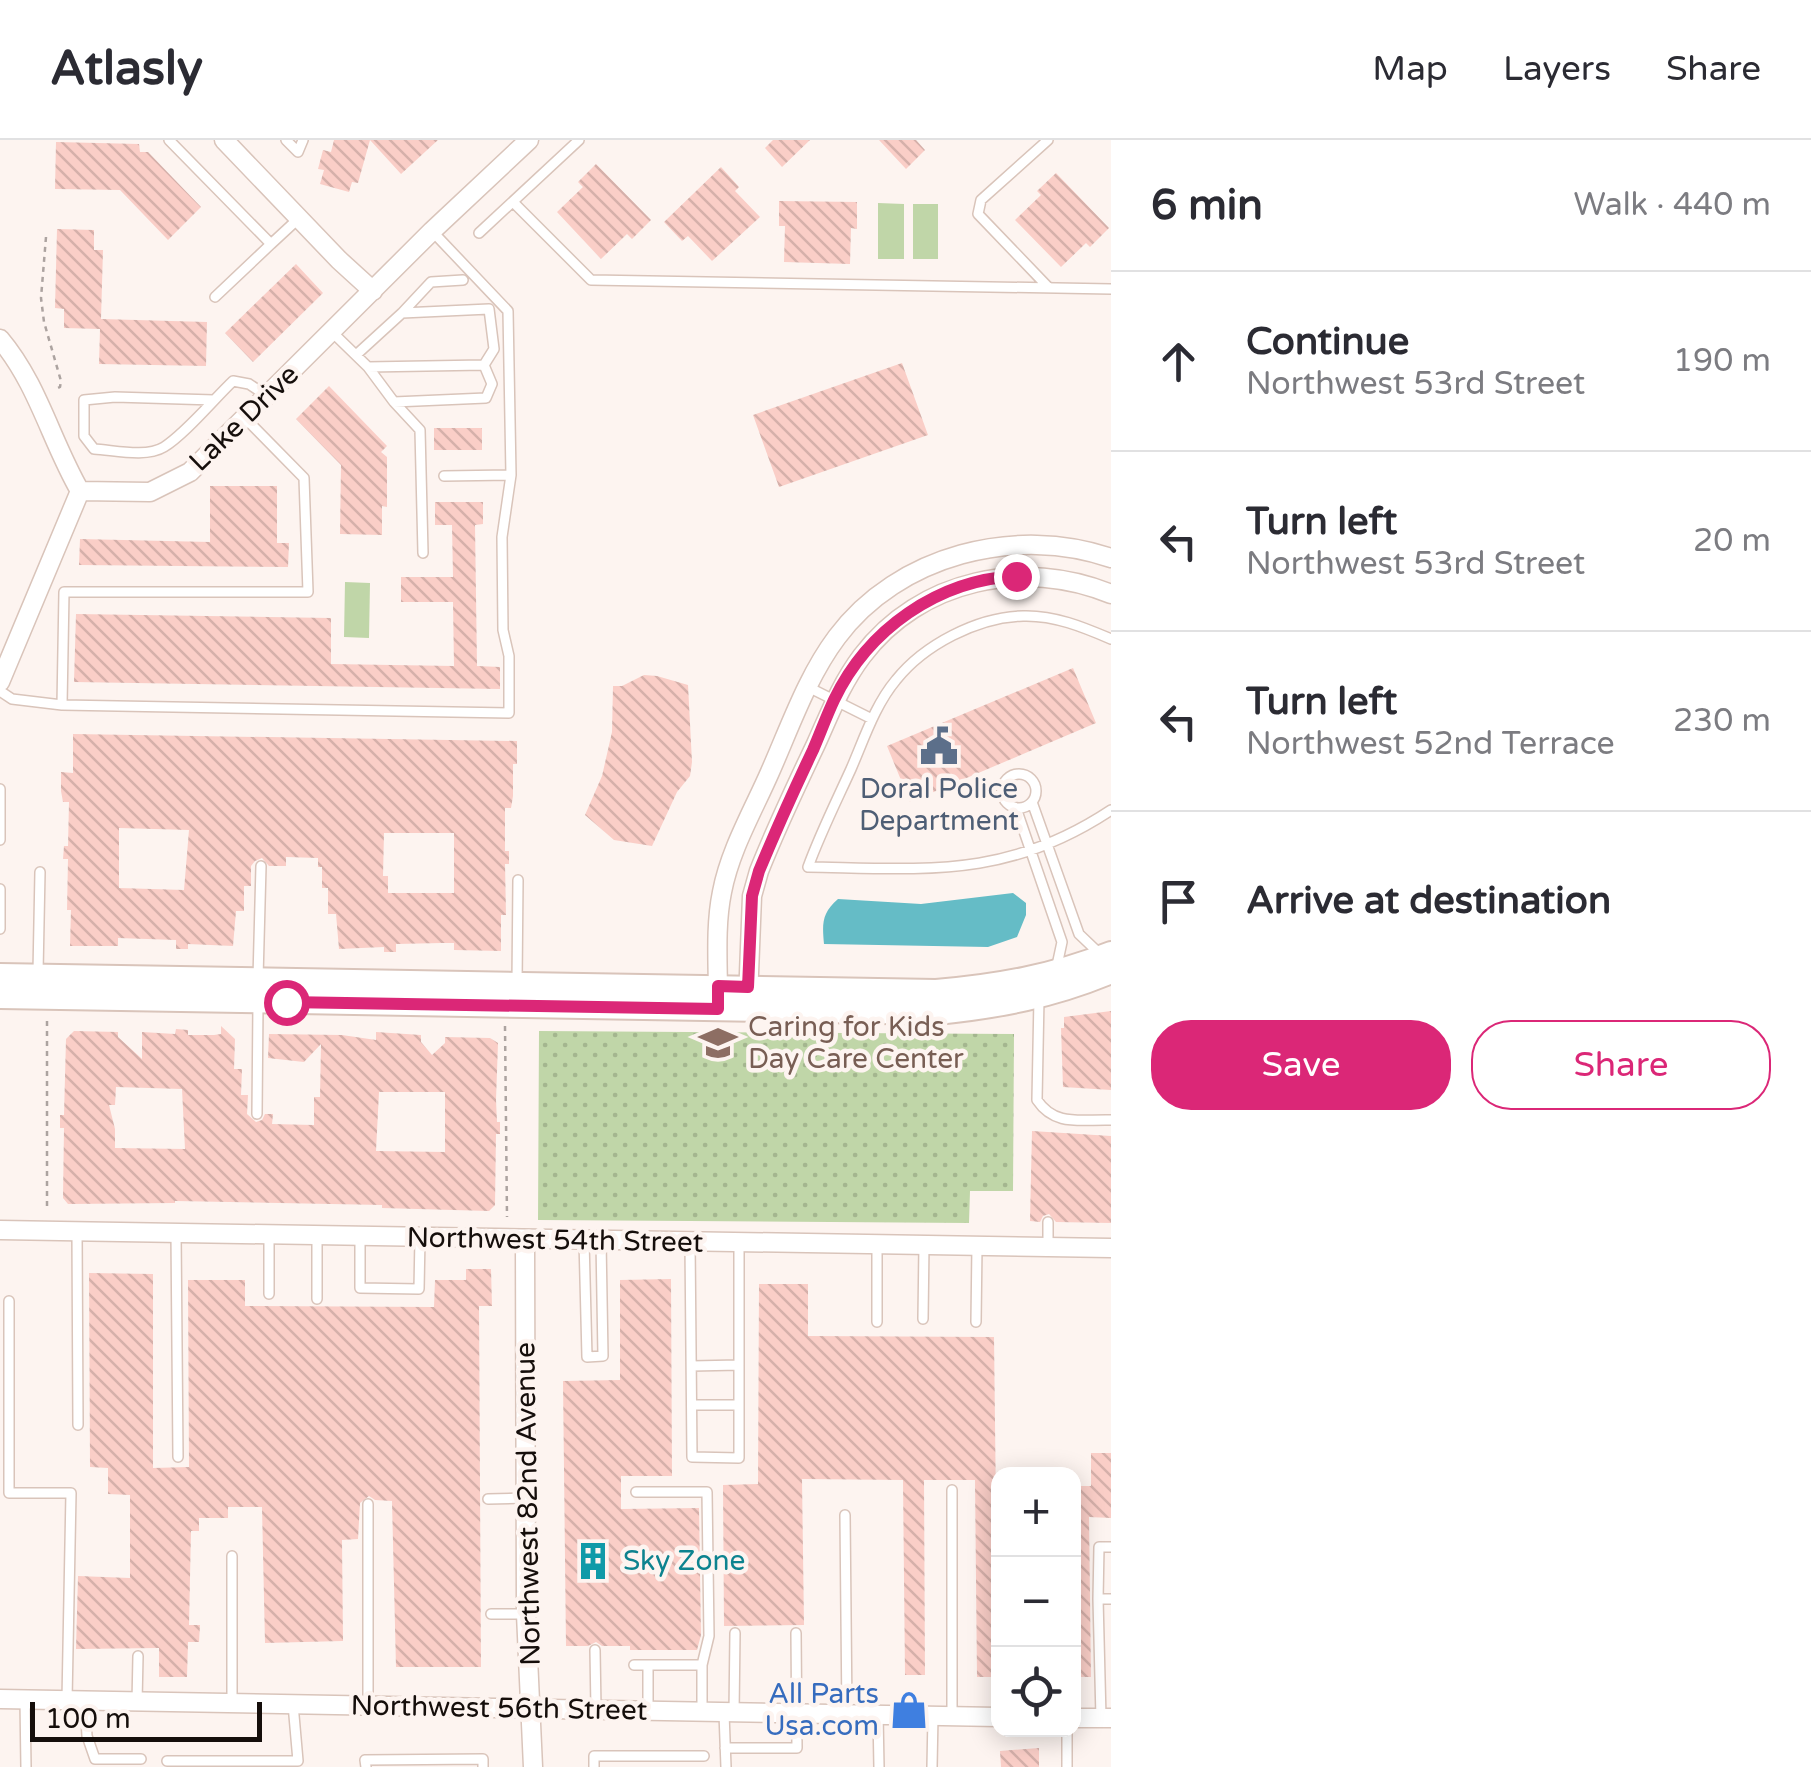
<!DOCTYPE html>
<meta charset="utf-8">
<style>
body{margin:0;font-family:"Varela Round",sans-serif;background:#f7f7f7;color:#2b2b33}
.controls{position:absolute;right:30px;bottom:30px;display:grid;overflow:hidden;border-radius:20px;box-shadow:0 5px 25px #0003}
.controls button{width:90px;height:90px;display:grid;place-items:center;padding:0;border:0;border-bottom:2px solid #e1e1e2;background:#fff;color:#2b2b33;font:50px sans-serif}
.scale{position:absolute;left:30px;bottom:25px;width:232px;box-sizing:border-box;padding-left:10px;border:5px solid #150e0b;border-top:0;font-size:28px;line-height:35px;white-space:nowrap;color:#150e0b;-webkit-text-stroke:8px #fdf4f0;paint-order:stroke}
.stop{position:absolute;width:30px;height:30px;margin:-22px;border:8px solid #db2777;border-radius:50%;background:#fff}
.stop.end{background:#db2777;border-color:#fff;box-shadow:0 2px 10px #0008}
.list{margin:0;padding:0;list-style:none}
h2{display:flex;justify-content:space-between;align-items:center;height:130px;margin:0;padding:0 40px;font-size:42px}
h2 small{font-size:32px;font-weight:400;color:#7c7c81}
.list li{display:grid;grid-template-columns:65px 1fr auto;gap:30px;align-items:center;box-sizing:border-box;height:180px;padding:0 40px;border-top:2px solid #e1e1e2}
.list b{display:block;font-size:38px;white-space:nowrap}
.list p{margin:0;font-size:32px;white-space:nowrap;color:#7c7c81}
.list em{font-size:32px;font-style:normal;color:#7c7c81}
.actions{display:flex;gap:20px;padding:30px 40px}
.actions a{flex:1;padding:22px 0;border:2px solid #db2777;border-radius:40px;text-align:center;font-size:35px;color:#db2777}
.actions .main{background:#db2777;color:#fff}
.icon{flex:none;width:55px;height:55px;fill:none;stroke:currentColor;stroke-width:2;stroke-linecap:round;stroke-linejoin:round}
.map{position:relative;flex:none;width:1111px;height:1627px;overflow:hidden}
header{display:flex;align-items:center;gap:60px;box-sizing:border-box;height:140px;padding:0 50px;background:#fff;border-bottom:2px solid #e1e1e2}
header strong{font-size:48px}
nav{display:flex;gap:55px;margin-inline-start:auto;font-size:35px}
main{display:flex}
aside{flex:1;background:#fff}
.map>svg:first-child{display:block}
</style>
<header>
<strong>Atlasly</strong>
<nav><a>Map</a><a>Layers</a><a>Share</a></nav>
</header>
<main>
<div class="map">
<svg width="1111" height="1627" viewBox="0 0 1111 1627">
<defs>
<pattern id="grass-dots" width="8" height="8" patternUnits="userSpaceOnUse" patternTransform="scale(2.5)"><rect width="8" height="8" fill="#c0d6a8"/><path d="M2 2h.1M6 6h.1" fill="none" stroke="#a4b68f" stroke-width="1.8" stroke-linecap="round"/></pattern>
<pattern id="building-back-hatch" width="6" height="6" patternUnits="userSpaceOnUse" patternTransform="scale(2.5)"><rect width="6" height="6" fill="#facec7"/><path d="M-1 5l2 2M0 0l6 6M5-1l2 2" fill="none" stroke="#d5b0aa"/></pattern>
</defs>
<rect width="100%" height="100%" fill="#fdf4f0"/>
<!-- grass -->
<path fill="url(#grass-dots)" d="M539 891 1014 894 1013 1051H970L969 1083 538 1080Z"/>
<!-- pitch -->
<path fill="#c0d6a8" d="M878 63 904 64V119H878Z
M913 64H938V119H913Z
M345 442 370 443 369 498 344 497Z"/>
<!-- water -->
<path fill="#65bcc6" d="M1013 753 1026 763V775L1017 797 988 807 824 804C822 783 822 773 838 759L921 764Z"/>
<!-- building -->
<path fill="url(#building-back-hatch)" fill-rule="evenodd" d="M334 0H370L358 43 352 42 349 52 320 44 324 30 318 29 323 10 331 12Z
M370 0H438L401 34Z
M773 0H810L782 27 765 8Z
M879 0H916L925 10 906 29Z
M56 2 139 4 140 12H148L201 67 168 100 120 50 55 49Z
M596 24 651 80 632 99 627 94 601 119 557 72 583 47 578 42Z
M721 27 739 47 735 51 760 77 712 121 688 96 682 101 664 82Z
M1056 33 1109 88 1090 107 1086 103 1061 127 1015 80 1041 55 1037 51Z
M779 61 857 62V89L851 88 850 124 784 122 785 86H779Z
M57 89 94 90V110H103L101 179 207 182 206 226 99 224 100 189 64 188V169L55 168Z
M296 124 323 153 253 222 225 193Z
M902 223 928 295 779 347 753 275Z
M329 246 387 306 381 312 387 317V367L382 366V395L340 394 341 325 296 279Z
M434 288H482V310H434Z
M210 346H277V403H289L288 427 79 425 80 399 210 402Z
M435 362H483V384L475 385 477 526 500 527V549L74 542 76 474 331 478V524L454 526 453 462H401V437H453L452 385H435Z
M1073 528 1096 583 910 662 887 606Z
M644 535 657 536 688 545 692 622 690 636 677 652 652 706 614 700 585 675 602 636 612 592 613 546H622Z
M73 594 517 601V624H513V656L511 668H505V711H509V724H505L506 775H501V811L454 810V803H442L396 804V812H384V807L339 809 336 774H328V748H322V727H318V718L286 717V726H269L262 718 255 721 251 726V746H244V771H236L233 806 188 804V809H176V800L118 798V806H70L71 770H67L68 719H63L64 706H68L69 662H63L61 651V632L73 633ZM119 688 189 690 184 750 119 748ZM384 693H454V753H388V736H383Z
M1111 871V950L1063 947 1061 888H1064V877Z
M221 886 235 899 234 929H242L241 955H248L247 974 256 982 262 980 265 974H273L272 984 314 985V957H320L321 904 304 922 268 918 269 894 342 895 376 900V892L421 895V902L432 915 445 903V897L490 898 498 903 496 960 497 982H500V994H496L495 1065 489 1071 382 1068V1065L175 1061V1063L68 1064 63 1058 64 988H60V975H64L66 899 74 891 118 892V897L142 919V892L175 894 176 889 188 890V895H214L221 894ZM116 947 182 949 185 1009 115 1008V989L109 965H115ZM379 952H445V1012L376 1011Z
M1032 991 1111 996V1083L1056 1082 1049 1074 1043 1076 1040 1082 1030 1081Z
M466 1129H491L492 1166H479L481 1527H396L392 1361 375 1360 369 1356 360 1363 358 1399 342 1400 343 1501 265 1503 262 1367H228V1378H199V1391H191L189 1485H200L199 1502H188L187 1537H159V1508L76 1509 78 1436 130 1438V1355L108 1354V1328L90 1327 89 1133 153 1134V1328L189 1327 188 1140H245V1166L434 1167 435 1140H466Z
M671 1139 672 1336H621V1369L699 1368 701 1495 697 1510H630V1506H602L596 1502 588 1506H566L563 1241 620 1240V1140Z
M759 1144H808V1196L994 1197 998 1537H977L975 1340H924L925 1535H905L903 1340 802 1339 804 1485 724 1486 723 1345 758 1344Z
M1091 1313H1111V1378L1089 1377 1091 1537H1074V1346H1091Z
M1039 1608V1627H1001L1000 1611Z"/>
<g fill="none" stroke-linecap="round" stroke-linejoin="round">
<!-- lane casing -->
<g stroke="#d9c4ba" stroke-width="12">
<path id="lane" d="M169 0 271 104 298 79
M286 0 298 12 303 0
M1048 0 981 60 978 74 1049 148
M514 63 591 140 1111 149
M479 93 579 0
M463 140 431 142 402 173 489 169 494 209 484 225
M215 157 271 104
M332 192 368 227 484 225 492 244 486 258 394 262 368 227
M356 215 402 173
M214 260 115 257 84 260V296L94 309C114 310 146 318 164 307 185 294 214 259 233 241L249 244 267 256
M394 262 420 290 423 413
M444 336 511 335
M1111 499C1083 487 1054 475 1023 476 977 477 924 505 896 540 875 565 864 599 851 629 836 662 820 694 808 727 926 729 1007 739 1111 670
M808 547 872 579
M0 551 12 559 62 565 509 573V516L503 490 502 397 511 335 508 171 432 91
M62 565 64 452H308L304 338 245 278
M1002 651a17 17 0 1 1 34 0a17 17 0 1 1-34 0Z
M0 649V700
M1032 662 1079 794 1101 815
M1016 668 1062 802 1056 830
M0 749V789
M38 832 40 732
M258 838 261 726
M517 842 518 740
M1039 858 1037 960C1055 987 1081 979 1111 980
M257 974 258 864
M77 1091 78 1285
M176 1093 178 1317
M360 1097V1148L419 1149 420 1098
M584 1100 587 1217 603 1216 601 1101
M690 1102 692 1317 739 1318V1103
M877 1105V1182
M1048 1107V1082
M269 1154V1095
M317 1159V1096
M9 1161V1353H71L67 1560
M923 1179 924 1105
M976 1182 977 1106
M692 1226 739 1225
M692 1265H739
M952 1350V1576
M636 1352H707L709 1496 702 1525
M488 1359 526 1358
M845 1375 847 1575
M1098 1459 1099 1407H1111
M491 1474H526
M595 1510 596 1569
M634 1525H702V1573
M25 1560 26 1627
M85 1561 87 1596 95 1619H141
M137 1562 138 1516
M232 1563V1416
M368 1565V1364
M648 1572V1525
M724 1573 726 1627
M734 1573 735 1493
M878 1575 879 1627
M1101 1578 1098 1459H1111
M725 1608H797L796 1493
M167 1621H298L293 1564
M366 1627 365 1620 483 1619V1627
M594 1627V1616H704
M932 1627 933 1576
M1067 1627V1590"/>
</g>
<!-- street casing -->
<g stroke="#d9c4ba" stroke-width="21">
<path id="street" d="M224 0 339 120 373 151
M0 199C38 244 51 301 80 351
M80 351 150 352 190 332 432 91 529 0
M0 542 80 351
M718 858C718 823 715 786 722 752 730 710 753 671 770 632 790 587 807 537 837 497 898 415 1016 385 1111 418
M748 859 752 756 759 731C776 688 796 646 816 604 830 573 841 544 862 516 920 439 1024 418 1111 454
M0 1090 1111 1108
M525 1100 526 1474 533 1627
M0 1559 998 1577
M1074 1578H1111"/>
</g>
<!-- secondary casing -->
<g stroke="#d9c4ba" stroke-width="26">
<path id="secondary" d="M0 835 936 851C997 846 1053 836 1111 813
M0 857 937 873C998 867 1054 856 1111 832"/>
</g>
<!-- path -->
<path stroke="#aca3a0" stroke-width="2.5" stroke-dasharray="5 5" stroke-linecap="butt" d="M46 97 41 158 44 182 61 241 60 247 54 250
M47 881V1071
M505 886 507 1077"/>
<!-- lane -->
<use href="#lane" stroke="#fff" stroke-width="9"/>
<!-- street -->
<use href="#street" stroke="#fff" stroke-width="18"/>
<!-- secondary -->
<use href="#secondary" stroke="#fff" stroke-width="22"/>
</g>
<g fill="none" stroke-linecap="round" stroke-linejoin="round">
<!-- route -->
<path stroke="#db2777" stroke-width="12" d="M286 862 718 869V846L748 847 752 756 759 731C776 690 794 650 813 610 820 594 826 577 834 560 868 489 938 440 1016 436"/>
</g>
<!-- icons -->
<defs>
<g id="civic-bare" transform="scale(3)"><path d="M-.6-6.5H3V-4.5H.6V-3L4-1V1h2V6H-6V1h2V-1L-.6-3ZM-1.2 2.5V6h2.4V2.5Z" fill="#5c6f8a" stroke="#fdf4f0" stroke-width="2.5" paint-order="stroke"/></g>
<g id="school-bare" transform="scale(3)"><path d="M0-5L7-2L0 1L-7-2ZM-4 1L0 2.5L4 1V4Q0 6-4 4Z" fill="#8d6e63" stroke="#fdf4f0" stroke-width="2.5" paint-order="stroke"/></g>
<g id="building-bare" transform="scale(3)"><path d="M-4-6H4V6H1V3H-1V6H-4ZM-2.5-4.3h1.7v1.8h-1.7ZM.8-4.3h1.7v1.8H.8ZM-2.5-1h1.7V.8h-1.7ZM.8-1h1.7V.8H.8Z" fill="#0f9aa8" stroke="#fdf4f0" stroke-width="2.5" paint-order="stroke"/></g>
<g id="shop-bare" transform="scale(3)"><path d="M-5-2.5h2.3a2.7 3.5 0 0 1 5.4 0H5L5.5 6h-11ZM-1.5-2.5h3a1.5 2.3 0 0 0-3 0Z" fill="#3f7fe0" stroke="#fdf4f0" stroke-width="2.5" paint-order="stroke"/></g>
</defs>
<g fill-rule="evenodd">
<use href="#civic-bare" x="939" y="606"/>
<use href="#school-bare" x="718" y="903"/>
<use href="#building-bare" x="593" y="1421"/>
<use href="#shop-bare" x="909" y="1570"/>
</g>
<g text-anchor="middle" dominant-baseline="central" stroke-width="9" stroke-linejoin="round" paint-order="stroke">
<!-- street labels -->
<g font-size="28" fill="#150e0b" stroke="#fdf4f0">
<text transform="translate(244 278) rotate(-44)">Lake Drive</text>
<text transform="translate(555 1100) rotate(1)">Northwest 54th Street</text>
<text transform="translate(528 1364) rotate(-91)">Northwest 82nd Avenue</text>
<text transform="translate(499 1568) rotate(1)">Northwest 56th Street</text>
</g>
<!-- service labels -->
<g font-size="28" fill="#4e5e75" stroke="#fdf4f0">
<text x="939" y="649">Doral Police<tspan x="939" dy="32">Department</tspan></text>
</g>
<!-- education labels -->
<g font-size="28" fill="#785e54" stroke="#fdf4f0" text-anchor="start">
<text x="748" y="887">Caring for Kids<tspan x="748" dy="32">Day Care Center</tspan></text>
</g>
<!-- culture labels -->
<g font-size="28" fill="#0d838f" stroke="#fdf4f0" text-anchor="start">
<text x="623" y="1421">Sky Zone</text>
</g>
<!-- shop labels -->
<g font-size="28" fill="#366cbe" stroke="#fdf4f0" text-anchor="end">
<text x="879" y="1554">All Parts<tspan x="879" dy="32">Usa.com</tspan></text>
</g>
</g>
</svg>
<div class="controls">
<button>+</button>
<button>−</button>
<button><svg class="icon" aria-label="locate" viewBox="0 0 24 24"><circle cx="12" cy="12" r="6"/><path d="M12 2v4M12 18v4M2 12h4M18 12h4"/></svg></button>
</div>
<div class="scale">100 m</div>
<div class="stop" style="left:286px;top:862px"></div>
<div class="stop end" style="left:1016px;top:436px"></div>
</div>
<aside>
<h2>6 min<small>Walk · 440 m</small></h2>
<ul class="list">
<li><svg class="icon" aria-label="ahead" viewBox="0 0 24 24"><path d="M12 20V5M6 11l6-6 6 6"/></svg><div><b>Continue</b><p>Northwest 53rd Street</p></div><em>190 m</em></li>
<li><svg class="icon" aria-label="left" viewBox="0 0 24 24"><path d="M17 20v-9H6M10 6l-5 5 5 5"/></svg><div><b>Turn left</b><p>Northwest 53rd Street</p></div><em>20 m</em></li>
<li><svg class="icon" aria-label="left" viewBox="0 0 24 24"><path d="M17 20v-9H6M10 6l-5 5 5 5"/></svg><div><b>Turn left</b><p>Northwest 52nd Terrace</p></div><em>230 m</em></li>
<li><svg class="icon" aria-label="arrive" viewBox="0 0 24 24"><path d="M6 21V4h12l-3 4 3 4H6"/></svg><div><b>Arrive at destination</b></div></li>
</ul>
<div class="actions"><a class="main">Save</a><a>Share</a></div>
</aside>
</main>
